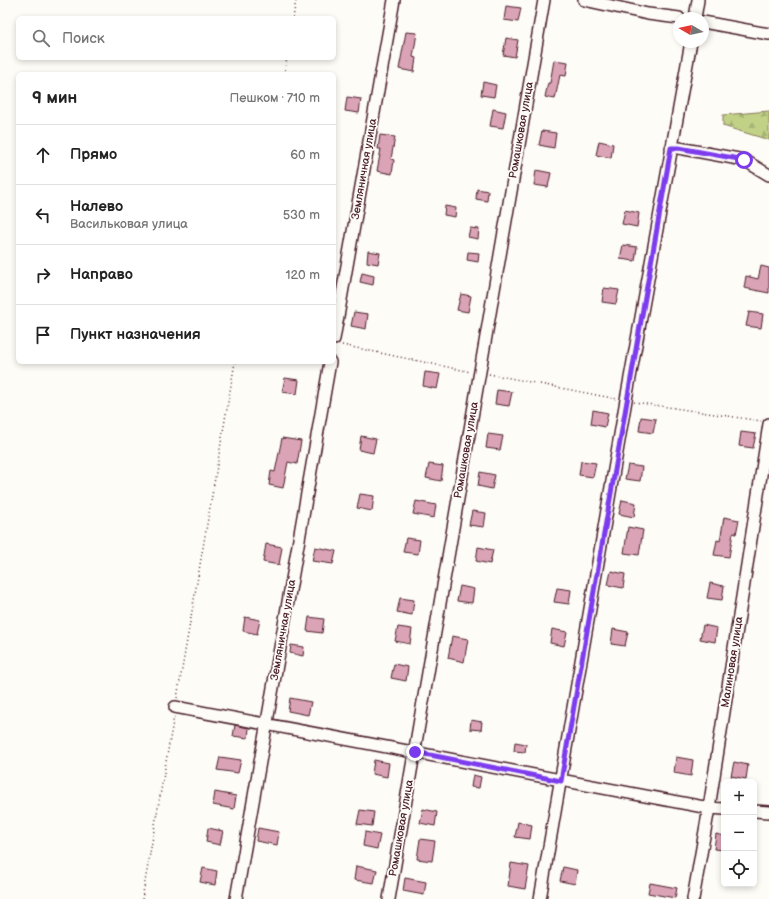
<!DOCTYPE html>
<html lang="ru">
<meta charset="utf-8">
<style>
body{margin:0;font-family:"Balsamiq Sans",sans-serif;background:#f2f2f2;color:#222}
.controls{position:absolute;right:12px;bottom:12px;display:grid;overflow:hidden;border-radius:6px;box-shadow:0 2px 6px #0003}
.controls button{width:36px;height:36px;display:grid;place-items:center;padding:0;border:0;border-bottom:1px solid #e0e0e0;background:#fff;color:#222;font:20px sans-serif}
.compass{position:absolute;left:673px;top:12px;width:36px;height:36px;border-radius:50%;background:#fff;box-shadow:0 2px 6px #0003;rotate:279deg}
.stop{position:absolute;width:12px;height:12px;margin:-9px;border:3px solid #7c3aed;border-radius:50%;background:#fff}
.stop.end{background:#7c3aed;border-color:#fff;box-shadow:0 1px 4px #0008}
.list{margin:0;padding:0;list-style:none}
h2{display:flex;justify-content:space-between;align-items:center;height:52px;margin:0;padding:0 16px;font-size:17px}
h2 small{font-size:13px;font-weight:400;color:#767676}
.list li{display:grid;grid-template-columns:26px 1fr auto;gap:12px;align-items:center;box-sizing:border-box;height:60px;padding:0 16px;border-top:1px solid #e0e0e0}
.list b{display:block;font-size:15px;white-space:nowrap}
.list p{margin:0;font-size:13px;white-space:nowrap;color:#767676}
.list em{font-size:13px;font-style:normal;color:#767676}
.icon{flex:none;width:22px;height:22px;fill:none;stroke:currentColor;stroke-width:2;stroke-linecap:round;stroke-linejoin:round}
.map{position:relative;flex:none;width:769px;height:899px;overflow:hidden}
.search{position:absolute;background:#fff;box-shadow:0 2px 6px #0003;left:16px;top:16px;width:320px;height:44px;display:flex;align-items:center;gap:10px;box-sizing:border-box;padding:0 14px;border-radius:6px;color:#767676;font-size:15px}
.panel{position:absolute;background:#fff;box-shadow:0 2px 6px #0003;left:16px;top:72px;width:320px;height:292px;border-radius:6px}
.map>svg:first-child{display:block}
</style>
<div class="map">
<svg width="769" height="899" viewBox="0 0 769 899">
<defs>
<pattern id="forest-firs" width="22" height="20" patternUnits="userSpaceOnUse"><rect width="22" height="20" fill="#c1d186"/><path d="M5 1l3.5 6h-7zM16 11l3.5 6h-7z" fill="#a7b374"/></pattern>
</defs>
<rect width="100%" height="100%" fill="#fdfcf7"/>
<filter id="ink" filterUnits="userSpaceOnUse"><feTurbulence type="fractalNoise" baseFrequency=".025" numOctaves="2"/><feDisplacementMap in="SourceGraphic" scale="8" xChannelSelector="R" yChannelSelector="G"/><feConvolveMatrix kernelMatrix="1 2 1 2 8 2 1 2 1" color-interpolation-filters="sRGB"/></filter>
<g filter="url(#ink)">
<!-- forest -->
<path fill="url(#forest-firs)" stroke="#867858" d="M769 111V140L723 126V115Z"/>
<!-- building -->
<path fill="#daa3b6" stroke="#4a1f2b" d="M506 6 521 8 518 22 504 20Z
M406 32 417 33 413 57 416 58 414 72 399 69Z
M506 38 518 40 515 57 503 55Z
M554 60 568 62 566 76 560 75 555 99 545 97 548 83H550Z
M483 82 496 85 494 97 481 95Z
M347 97 361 99 359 113 345 111Z
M493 109 506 112 503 128 490 126Z
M542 131 556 133 554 148 539 145Z
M380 135 395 137 391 159 394 160 392 174 377 171 381 149H378Z
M599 141 613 144 611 158 596 155Z
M536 170 551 173 548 187 534 185Z
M477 189 488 191 487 201 476 199Z
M445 206 456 208 455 217 444 215Z
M625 210 639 213 637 227 622 224Z
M470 228 479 229 478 239 468 237Z
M623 245 637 247 635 261 620 259Z
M368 251 380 253 378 264 367 262Z
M468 252 479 253 478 262 467 260Z
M761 266 769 268V293L744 288 746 276 758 279Z
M362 273 374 276 373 285 360 282Z
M604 288 619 290 616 304 602 302Z
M461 294 471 296 468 312 457 310Z
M354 312 368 314 366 329 351 326Z
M749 312 763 314 761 328 746 326Z
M425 372 440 374 437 389 423 386Z
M285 378 299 380 297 394 282 392Z
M497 390 512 392 509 406 495 404Z
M593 410 608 413 605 427 591 424Z
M641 417 656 419 653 433 639 431Z
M741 432 756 434 753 448 739 446Z
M488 434 503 436 500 450 486 448Z
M361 436 376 439 373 453 359 450Z
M282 438 301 441 297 464 288 462 283 488 269 485 271 471 275 472Z
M581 461 596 463 593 477 579 475Z
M429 464 443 466 441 481 426 478Z
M628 465 642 467 640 481 625 479Z
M480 472 495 475 492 489 478 486Z
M360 494 374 496 372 511 357 508Z
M622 500 636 503 634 517 619 514Z
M416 501 436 505 434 518 413 514Z
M472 511 486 513 484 527 469 525Z
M724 517 739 520 736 534 733 533 729 557 714 555 717 540 720 541Z
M628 527 643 530 639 555 624 553Z
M406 538 420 540 418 554 403 552Z
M266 544 282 547 279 565 263 562Z
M315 547 336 551 333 564 312 561Z
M478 547 493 550 490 564 476 561Z
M611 571 625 574 623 588 608 585Z
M710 583 724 586 722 600 707 598Z
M460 586 474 589 472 603 457 601Z
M557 588 571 590 569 604 554 602Z
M400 598 414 600 412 615 397 612Z
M245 617 260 620 257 634 243 631Z
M309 617 324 619 322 633 307 631Z
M703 625 717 628 715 642 700 639Z
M398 627 412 629 410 644 395 641Z
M552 629 567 632 564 646 550 643Z
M613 629 628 632 625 646 611 644Z
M452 636 468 639 464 662 448 658Z
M291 645 304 647 303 656 290 653Z
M394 664 408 667 406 681 391 678Z
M290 698 311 702 308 715 288 711Z
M471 720 482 722 481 730 470 729Z
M235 725 249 728 248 738 233 736Z
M515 742 526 744 525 752 514 751Z
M220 757 241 760 238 773 217 770Z
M676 757 693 760 691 776 674 773Z
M374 760 389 763 387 777 372 774Z
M734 762 748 765 746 779 731 776Z
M473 775 481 777 479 788 471 787Z
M215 792 236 796 234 809 213 805Z
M423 809 437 812 435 826 420 823Z
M360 810 374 812 372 826 357 824Z
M518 822 532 825 530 839 515 837Z
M208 828 223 831 220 845 206 842Z
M258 828 279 832 277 845 256 841Z
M365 832 380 835 377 849 363 846Z
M716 834 724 836V850L714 849Z
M420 839 435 841 432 861 417 859Z
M511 863 529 866 525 889 508 886Z
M356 866 377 870 374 883 354 880Z
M563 867 577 870 575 884 560 881Z
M203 868 217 871 215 885 200 882Z
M405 878 426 882 424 895 403 891Z
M650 883 677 888 675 898 648 893Z"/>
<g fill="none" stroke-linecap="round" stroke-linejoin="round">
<!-- minor casing -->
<g stroke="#4a1f2b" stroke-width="14">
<path id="minor" d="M584 0 648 14 679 18
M695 18 698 0
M703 22 769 34
M671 148H679L744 160 769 175
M334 339 394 0
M175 707 709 808 724 809
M754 811 769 812
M236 899 330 362
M389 899 544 0
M540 899 626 400 691 42
M693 899 709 808 769 424"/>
</g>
<!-- path -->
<path stroke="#4a1f2b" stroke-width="1.5" stroke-dasharray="1 3" stroke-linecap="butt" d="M293 18 296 0
M284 74 287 58
M342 345 471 372
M489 374 617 399
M634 402 761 421
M177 698 235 362
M142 899 174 716"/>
<!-- minor -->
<use href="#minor" stroke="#fdfcf7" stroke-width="11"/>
</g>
</g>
<g fill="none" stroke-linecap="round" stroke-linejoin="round" filter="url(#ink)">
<!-- route -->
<path stroke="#7c3aed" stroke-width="5" d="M415 752 561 781 671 148H679L744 160"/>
</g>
<g text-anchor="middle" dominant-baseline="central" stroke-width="3.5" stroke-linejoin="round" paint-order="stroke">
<!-- street labels -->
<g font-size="11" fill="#4a1f2b" stroke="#fdfcf7">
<text transform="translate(521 130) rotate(-80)">Ромашковая улица</text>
<text transform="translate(364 169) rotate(-80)">Земляничная улица</text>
<text transform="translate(466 450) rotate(-80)">Ромашковая улица</text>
<text transform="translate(283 630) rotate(-80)">Земляничная улица</text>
<text transform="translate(732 662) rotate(-81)">Малиновая улица</text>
<text transform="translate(401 828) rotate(-80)">Ромашковая улица</text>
</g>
</g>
</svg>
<div class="controls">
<button>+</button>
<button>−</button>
<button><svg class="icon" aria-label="locate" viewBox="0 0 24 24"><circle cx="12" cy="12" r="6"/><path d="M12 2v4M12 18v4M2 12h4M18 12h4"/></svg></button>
</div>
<svg class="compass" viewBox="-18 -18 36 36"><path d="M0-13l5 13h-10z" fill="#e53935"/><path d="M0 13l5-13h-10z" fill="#767676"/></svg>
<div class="stop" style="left:744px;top:160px"></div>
<div class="stop end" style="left:415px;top:752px"></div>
<div class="search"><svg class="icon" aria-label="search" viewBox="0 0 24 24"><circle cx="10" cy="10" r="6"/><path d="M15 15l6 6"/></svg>Поиск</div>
<section class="panel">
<h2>9 мин<small>Пешком · 710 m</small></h2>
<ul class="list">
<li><svg class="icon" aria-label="ahead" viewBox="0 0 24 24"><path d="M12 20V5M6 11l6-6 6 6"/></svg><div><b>Прямо</b></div><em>60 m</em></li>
<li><svg class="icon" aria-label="left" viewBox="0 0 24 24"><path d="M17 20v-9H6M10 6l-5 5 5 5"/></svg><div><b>Налево</b><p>Васильковая улица</p></div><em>530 m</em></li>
<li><svg class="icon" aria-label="right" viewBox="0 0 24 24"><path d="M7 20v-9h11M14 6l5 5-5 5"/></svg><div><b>Направо</b></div><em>120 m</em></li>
<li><svg class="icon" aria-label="arrive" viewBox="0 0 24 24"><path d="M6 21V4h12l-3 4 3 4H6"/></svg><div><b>Пункт назначения</b></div></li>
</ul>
</section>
</div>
